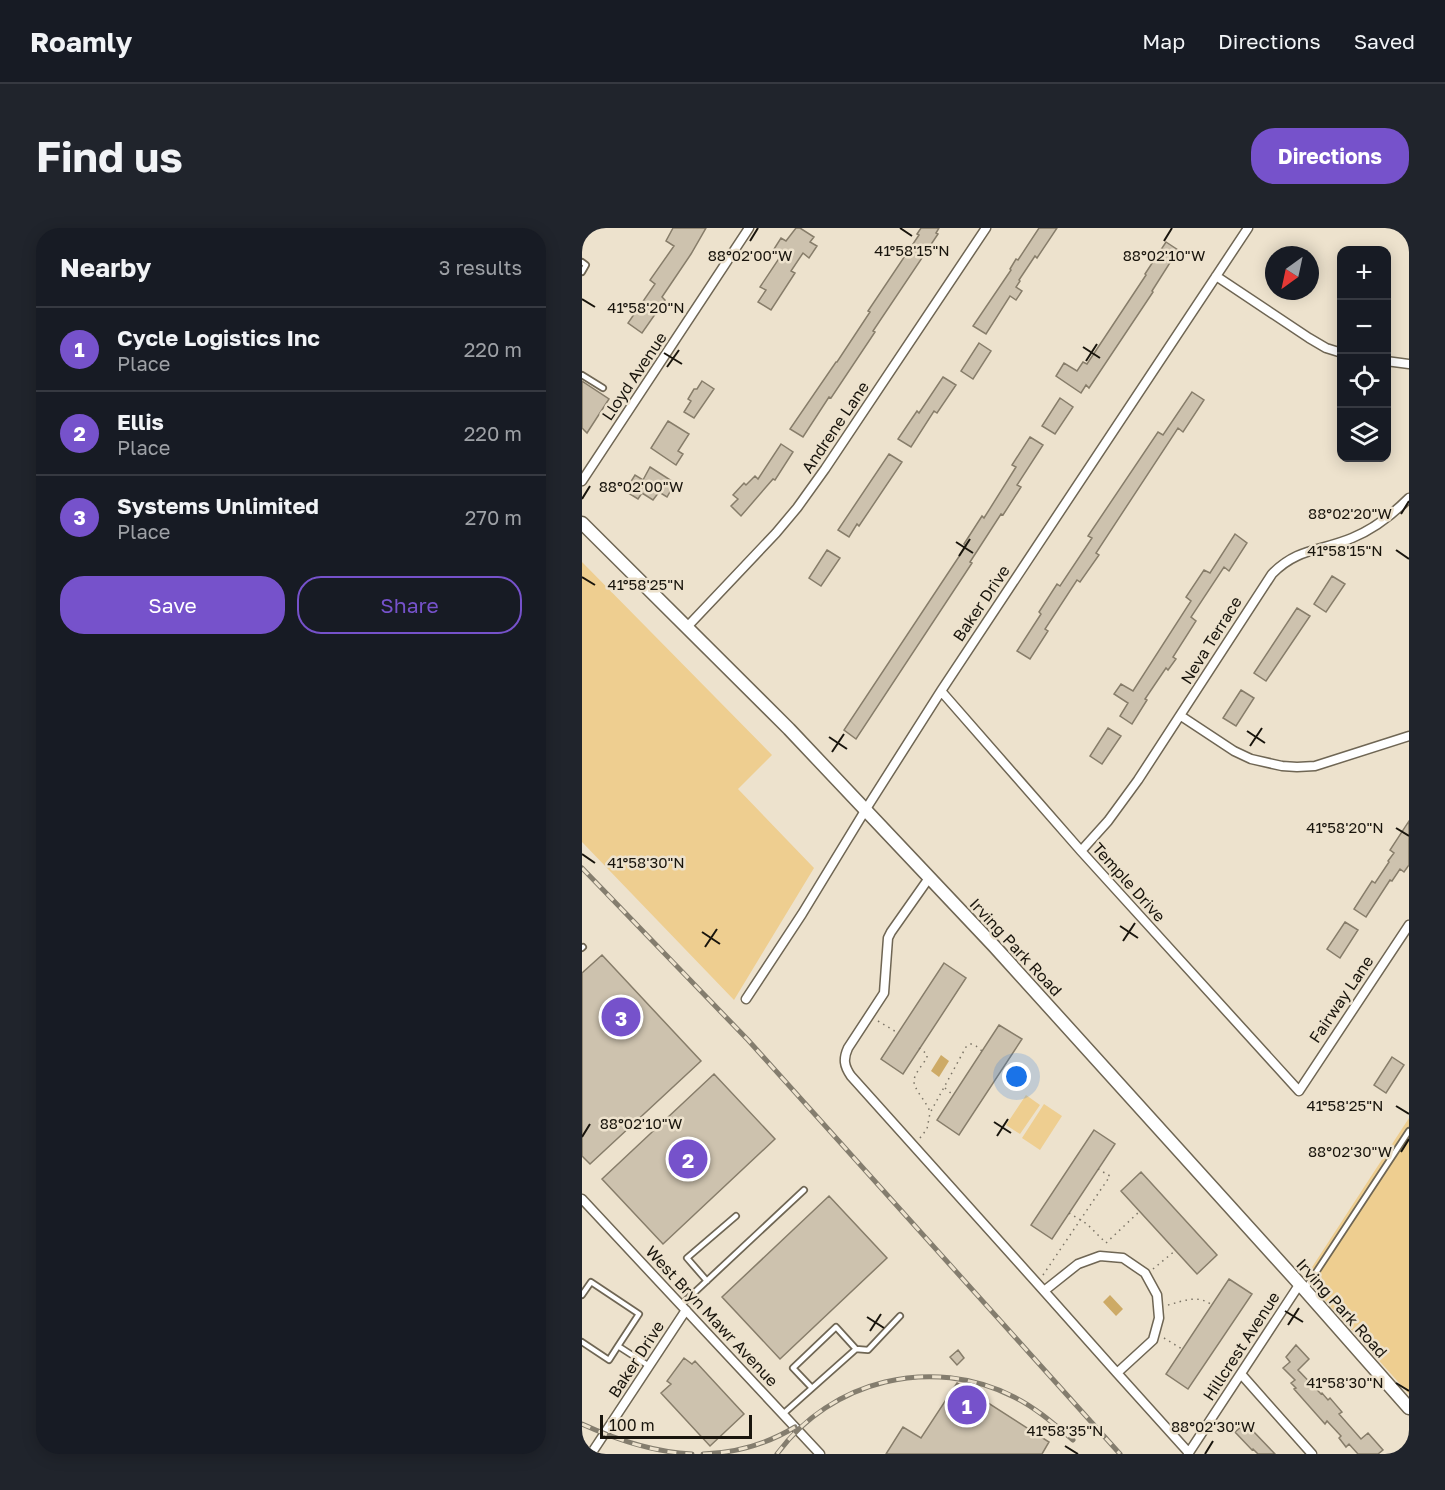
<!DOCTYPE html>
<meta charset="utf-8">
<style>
body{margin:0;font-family:"Golos Text",sans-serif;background:#20242c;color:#f1f3f6}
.controls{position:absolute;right:18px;top:18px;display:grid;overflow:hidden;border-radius:12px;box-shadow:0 3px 15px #0003}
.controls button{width:54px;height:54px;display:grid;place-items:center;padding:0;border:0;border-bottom:2px solid #363941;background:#171b24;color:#f1f3f6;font:30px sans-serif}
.compass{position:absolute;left:683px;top:18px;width:54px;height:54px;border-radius:50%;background:#171b24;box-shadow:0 3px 15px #0003;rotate:213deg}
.scale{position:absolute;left:18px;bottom:15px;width:152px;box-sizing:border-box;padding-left:6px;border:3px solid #19150d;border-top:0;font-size:16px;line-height:21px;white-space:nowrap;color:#19150d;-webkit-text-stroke:4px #ede2cd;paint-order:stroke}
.you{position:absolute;left:435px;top:849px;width:21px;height:21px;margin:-15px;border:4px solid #fff;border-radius:50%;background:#1a73e8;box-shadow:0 0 0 9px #1a73e833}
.badge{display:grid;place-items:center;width:39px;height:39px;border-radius:50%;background:#7652cb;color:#fff;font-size:20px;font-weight:700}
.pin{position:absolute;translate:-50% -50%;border:3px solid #fff;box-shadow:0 2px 6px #0006}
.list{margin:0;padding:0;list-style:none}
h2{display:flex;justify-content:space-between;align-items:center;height:78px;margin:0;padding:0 24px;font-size:26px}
h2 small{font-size:20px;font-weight:400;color:#9ea1a6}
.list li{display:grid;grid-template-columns:39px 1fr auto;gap:18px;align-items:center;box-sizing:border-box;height:84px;padding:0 24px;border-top:2px solid #363941}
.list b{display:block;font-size:22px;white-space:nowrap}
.list p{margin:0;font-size:20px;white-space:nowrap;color:#9ea1a6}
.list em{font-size:20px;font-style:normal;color:#9ea1a6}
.actions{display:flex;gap:12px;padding:18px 24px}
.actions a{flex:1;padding:14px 0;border:2px solid #7652cb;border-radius:24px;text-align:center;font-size:21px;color:#7652cb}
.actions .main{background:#7652cb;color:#fff}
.icon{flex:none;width:33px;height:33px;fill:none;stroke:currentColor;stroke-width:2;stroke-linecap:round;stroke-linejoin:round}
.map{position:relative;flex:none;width:827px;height:1226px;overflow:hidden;border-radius:24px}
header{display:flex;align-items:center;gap:36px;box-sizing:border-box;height:84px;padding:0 30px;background:#171b24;border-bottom:2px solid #363941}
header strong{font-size:28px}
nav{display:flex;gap:33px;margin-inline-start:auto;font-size:21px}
.intro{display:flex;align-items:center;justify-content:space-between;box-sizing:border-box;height:144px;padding:0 36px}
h1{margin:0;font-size:42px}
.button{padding:15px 27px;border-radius:24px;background:#7652cb;color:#fff;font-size:21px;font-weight:700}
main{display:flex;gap:36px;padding:0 36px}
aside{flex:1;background:#171b24;border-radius:24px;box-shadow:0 3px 15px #0003}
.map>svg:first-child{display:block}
</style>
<header>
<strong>Roamly</strong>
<nav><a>Map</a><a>Directions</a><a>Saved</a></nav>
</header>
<div class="intro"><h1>Find us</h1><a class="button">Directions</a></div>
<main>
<aside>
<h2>Nearby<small>3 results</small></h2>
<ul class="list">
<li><span class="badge">1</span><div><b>Cycle Logistics Inc</b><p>Place</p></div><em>220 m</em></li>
<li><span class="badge">2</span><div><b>Ellis</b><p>Place</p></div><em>220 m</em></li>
<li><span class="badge">3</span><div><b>Systems Unlimited</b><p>Place</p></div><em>270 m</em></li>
</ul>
<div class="actions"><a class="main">Save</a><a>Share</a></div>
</aside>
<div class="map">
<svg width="827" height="1226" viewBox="0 0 827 1226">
<rect width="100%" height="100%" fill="#ede2cd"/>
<!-- green -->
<path fill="#eece90" d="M0 334 190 527 156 561 232 640 152 772 0 614Z
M444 867 458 877 438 906 424 897Z
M462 876 480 888 458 922 440 910Z
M827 890V1166L723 1050Z"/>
<!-- water -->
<path fill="#cdaa66" d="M359 827 367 833 357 849 349 843Z
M528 1067 541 1081 534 1088 521 1074Z"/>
<!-- building -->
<path fill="#cdc2ae" stroke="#877d6a" stroke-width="1.5" d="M91 0H124L109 26 80 69 83 72 60 105 46 95 73 56 68 52 92 18 84 13Z
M214 0H218L232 9 228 14 235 18 227 30 221 25 209 43 213 45 189 82 176 74 184 62 178 59 200 26 192 21 199 10 204 13Z
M339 0H357L354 5 356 6 291 103 293 104 249 170 247 169 221 209 208 201 254 134H255L288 84 286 83 337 7 335 6Z
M457 0H475L455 30 453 28 437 52 438 53 434 59 440 63 434 72 428 68 404 106 391 98 429 42 428 41 434 31 436 32Z
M584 14 596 22 570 63 571 64 507 160 504 157 499 165 474 148 482 135 495 143 501 134 505 136 564 47 563 46Z
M397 115 409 123 391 151 379 143Z
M361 149 374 157 355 185 352 183 329 219 316 211 335 183 337 185Z
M0 153 27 171 5 205 0 200Z
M120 153 132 161 112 190 102 184 109 173 106 171 112 161H115Z
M610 164 622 172 601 204 596 200 514 325 517 327 498 354 495 352 463 401 466 403 448 431 435 423 459 386 457 384 475 356 478 358 510 310 506 308 576 204 581 207Z
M478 170 491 179 473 206 460 198Z
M86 193 107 206 96 223 101 226 94 237 69 220Z
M448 209 461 217 435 257 439 259 421 287 419 286 388 334 390 335 274 511 262 502 384 318 382 316 400 288 402 290 434 239 430 237Z
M199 216 211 224 193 252 191 251 159 288 149 278 156 271 151 267 162 255 164 257 173 248 176 251Z
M307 226 320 234 277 298 275 296 267 309 256 302Z
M68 239 93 255 85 269 77 264 71 272 60 265 56 271 43 263 53 247 61 252Z
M653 306 665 315 647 343 642 339 609 389 614 393 591 429 594 431 586 442 584 440 563 471 565 472 550 496 538 488 546 475 532 466 539 456 551 463 609 373 604 369 622 342 628 345Z
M245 322 258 330 239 358 227 350Z
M750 348 763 356 744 384 732 376Z
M715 380 728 388 684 453 672 445Z
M659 462 672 470 654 498 641 490Z
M526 500 539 508 520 536 508 528Z
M827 593V637L822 644 818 641 810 653 808 652 784 689 772 681 790 653 793 655 807 634 806 633 812 625 808 622Z
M763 694 776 702 758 730 745 721Z
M20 727 119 833 8 936 0 928V745Z
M362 735 384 750 321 846 299 831Z
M417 797 440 811 377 907 355 892Z
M810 829 822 837 804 865 792 857Z
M132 846 193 911 81 1016 20 951Z
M512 902 533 916 470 1011 449 997Z
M559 944 635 1027 615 1046 539 963Z
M247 968 305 1030 198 1131 140 1069Z
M647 1051 670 1066 606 1161 584 1146Z
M714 1117 727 1131 716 1142 739 1166 740 1165 746 1172 748 1170 760 1184 757 1186 779 1211 786 1205 801 1222 796 1226H776L767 1216 764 1219 757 1210 759 1208 745 1193 743 1196 712 1161 714 1160 709 1155 713 1152 701 1140 708 1134 704 1129Z
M376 1122 382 1130 375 1137 368 1129Z
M102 1130 110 1136 113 1133 162 1186 128 1218 79 1165 89 1156 85 1153Z
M375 1155 467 1214 460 1226H304L321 1199 339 1210Z
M664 1195 671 1203 693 1226H676L671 1221 670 1222 653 1204Z"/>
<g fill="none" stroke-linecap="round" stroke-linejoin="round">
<!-- service casing -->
<g stroke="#6f6654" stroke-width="8">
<path id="service" d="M0 34 4 37 0 44
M0 147 21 160
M0 720 1 719
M125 1053 105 1030 154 988
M723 1061 827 903
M0 1067 9 1054 57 1086 36 1118
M99 1077 222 962
M0 1114 27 1132 36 1118 67 1138
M230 1160 211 1140 254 1099 274 1121
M201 1186 274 1121 286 1122 318 1088"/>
</g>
<!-- minor casing -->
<g stroke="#6f6654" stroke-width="11">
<path id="minor" d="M634 48 727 110 744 120 760 125
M804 133 827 136
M0 253 167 0
M105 399 194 305 215 280 243 241 404 0
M359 463 499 623 717 863 827 697
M599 488 652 523 669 531 700 538 715 539 733 538 827 508
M499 623 526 593 556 552 690 346C715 320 739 323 770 310 792 301 810 287 827 270
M347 650 309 704 306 710 302 765 266 820C261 831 262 838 269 848L462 1063
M164 771 220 686 284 581 359 463 666 0
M0 971 238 1226
M518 1028 541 1030 563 1045 575 1067 577 1090 571 1112 535 1145 462 1063 496 1036Z
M535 1145 607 1225
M659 1146 730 1226
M9 1226 104 1082
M606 1226 717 1057"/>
</g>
<!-- secondary casing -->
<g stroke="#6f6654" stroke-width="15">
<path id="secondary" d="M0 295 207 501 412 718 723 1062 827 1180"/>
</g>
<!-- path -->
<path stroke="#7b7466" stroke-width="1.5" stroke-dasharray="1.5 4.5" stroke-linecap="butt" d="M296 793 316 805
M337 820 345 826V830C341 836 333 845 332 852 331 861 345 874 348 884
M363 860 371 867
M338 910 345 901 348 885 384 819 389 816 394 818 400 823
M487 985 505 996 524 1015 558 983
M571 1041 594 1022
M461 1047 528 948 516 941
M586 1077C602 1073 615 1066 630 1077
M582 1110 600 1121"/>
<!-- service -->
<use href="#service" stroke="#fff" stroke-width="4.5"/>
<!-- minor -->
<use href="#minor" stroke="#fff" stroke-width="8"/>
<!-- secondary -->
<use href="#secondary" stroke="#fff" stroke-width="12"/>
<!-- rail casing -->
<g stroke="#847d6e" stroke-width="5">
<path id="rail" d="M0 640 166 812 538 1226
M0 1196C35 1212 71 1224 110 1226
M121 1226C153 1225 185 1216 213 1199
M195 1226C249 1152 350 1127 432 1169 454 1180 472 1196 491 1212"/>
</g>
<!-- rail -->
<use href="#rail" stroke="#ede2cd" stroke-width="3" stroke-dasharray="9" stroke-linecap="butt"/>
</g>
<!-- ticks -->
<path fill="none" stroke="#19150d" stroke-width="2" d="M318 0 330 8M168 13 176 0M582 13 590 0M0 71 13 79M501 119 518 130M82 125 100 136M504 133 515 116M85 139 97 122M0 271 8 258M819 286 827 273M374 314 391 325M814 322 827 331M377 328 388 311M0 349 13 357M665 503 683 515M247 509 265 521M668 518 680 500M250 524 262 506M814 600 827 608M0 626 13 635M538 698 556 710M120 704 138 716M541 713 553 695M123 719 135 701M814 878 827 886M412 894 429 905M415 908 426 891M0 909 8 896M819 924 827 911M703 1083 721 1094M285 1089 302 1100M706 1097 717 1080M288 1103 299 1086M814 1155 827 1163M483 1218 496 1226M623 1226 631 1213"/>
<g text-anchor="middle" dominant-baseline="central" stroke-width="5" stroke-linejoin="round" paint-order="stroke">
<!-- street labels -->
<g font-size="16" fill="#19150d" stroke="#ede2cd">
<text transform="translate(52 148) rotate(-56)">Lloyd Avenue</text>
<text transform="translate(253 199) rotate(-56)">Andrene Lane</text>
<text transform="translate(399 375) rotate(-56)">Baker Drive</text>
<text transform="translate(629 412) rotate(-58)">Neva Terrace</text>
<text transform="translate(547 654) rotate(48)">Temple Drive</text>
<text transform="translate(434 719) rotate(47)">Irving Park Road</text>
<text transform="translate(759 771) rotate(-56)">Fairway Lane</text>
<text transform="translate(760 1080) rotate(48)">Irving Park Road</text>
<text transform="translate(130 1088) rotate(47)">West Bryn Mawr Avenue</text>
<text transform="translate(659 1118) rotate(-57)">Hillcrest Avenue</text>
<text transform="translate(54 1131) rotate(-57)">Baker Drive</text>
</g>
</g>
<g font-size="15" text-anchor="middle" fill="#19150d" stroke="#ede2cd" stroke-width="5" stroke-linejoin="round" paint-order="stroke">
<text x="330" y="28">41°58'15"N</text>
<text x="168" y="33">88°02'00"W</text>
<text x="582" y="33">88°02'10"W</text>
<text x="64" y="85">41°58'20"N</text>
<text x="59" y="264">88°02'00"W</text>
<text x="768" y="291">88°02'20"W</text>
<text x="763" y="328">41°58'15"N</text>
<text x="64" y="362">41°58'25"N</text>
<text x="763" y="605">41°58'20"N</text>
<text x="64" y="640">41°58'30"N</text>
<text x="763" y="883">41°58'25"N</text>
<text x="59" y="901">88°02'10"W</text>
<text x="768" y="929">88°02'30"W</text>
<text x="763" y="1160">41°58'30"N</text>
<text x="631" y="1204">88°02'30"W</text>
<text x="483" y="1208">41°58'35"N</text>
</g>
</svg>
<div class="controls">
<button>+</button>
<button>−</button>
<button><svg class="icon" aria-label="locate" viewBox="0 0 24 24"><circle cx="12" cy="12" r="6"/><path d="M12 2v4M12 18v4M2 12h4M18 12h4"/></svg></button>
<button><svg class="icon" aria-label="layers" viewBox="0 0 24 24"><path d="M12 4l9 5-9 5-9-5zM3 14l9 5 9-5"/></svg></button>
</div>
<svg class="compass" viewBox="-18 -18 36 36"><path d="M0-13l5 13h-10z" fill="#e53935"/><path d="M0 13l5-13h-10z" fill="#9ea1a6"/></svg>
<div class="scale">100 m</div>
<div class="you"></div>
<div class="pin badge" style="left:385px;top:1177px">1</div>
<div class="pin badge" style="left:106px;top:931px">2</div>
<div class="pin badge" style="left:39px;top:789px">3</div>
</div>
</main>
